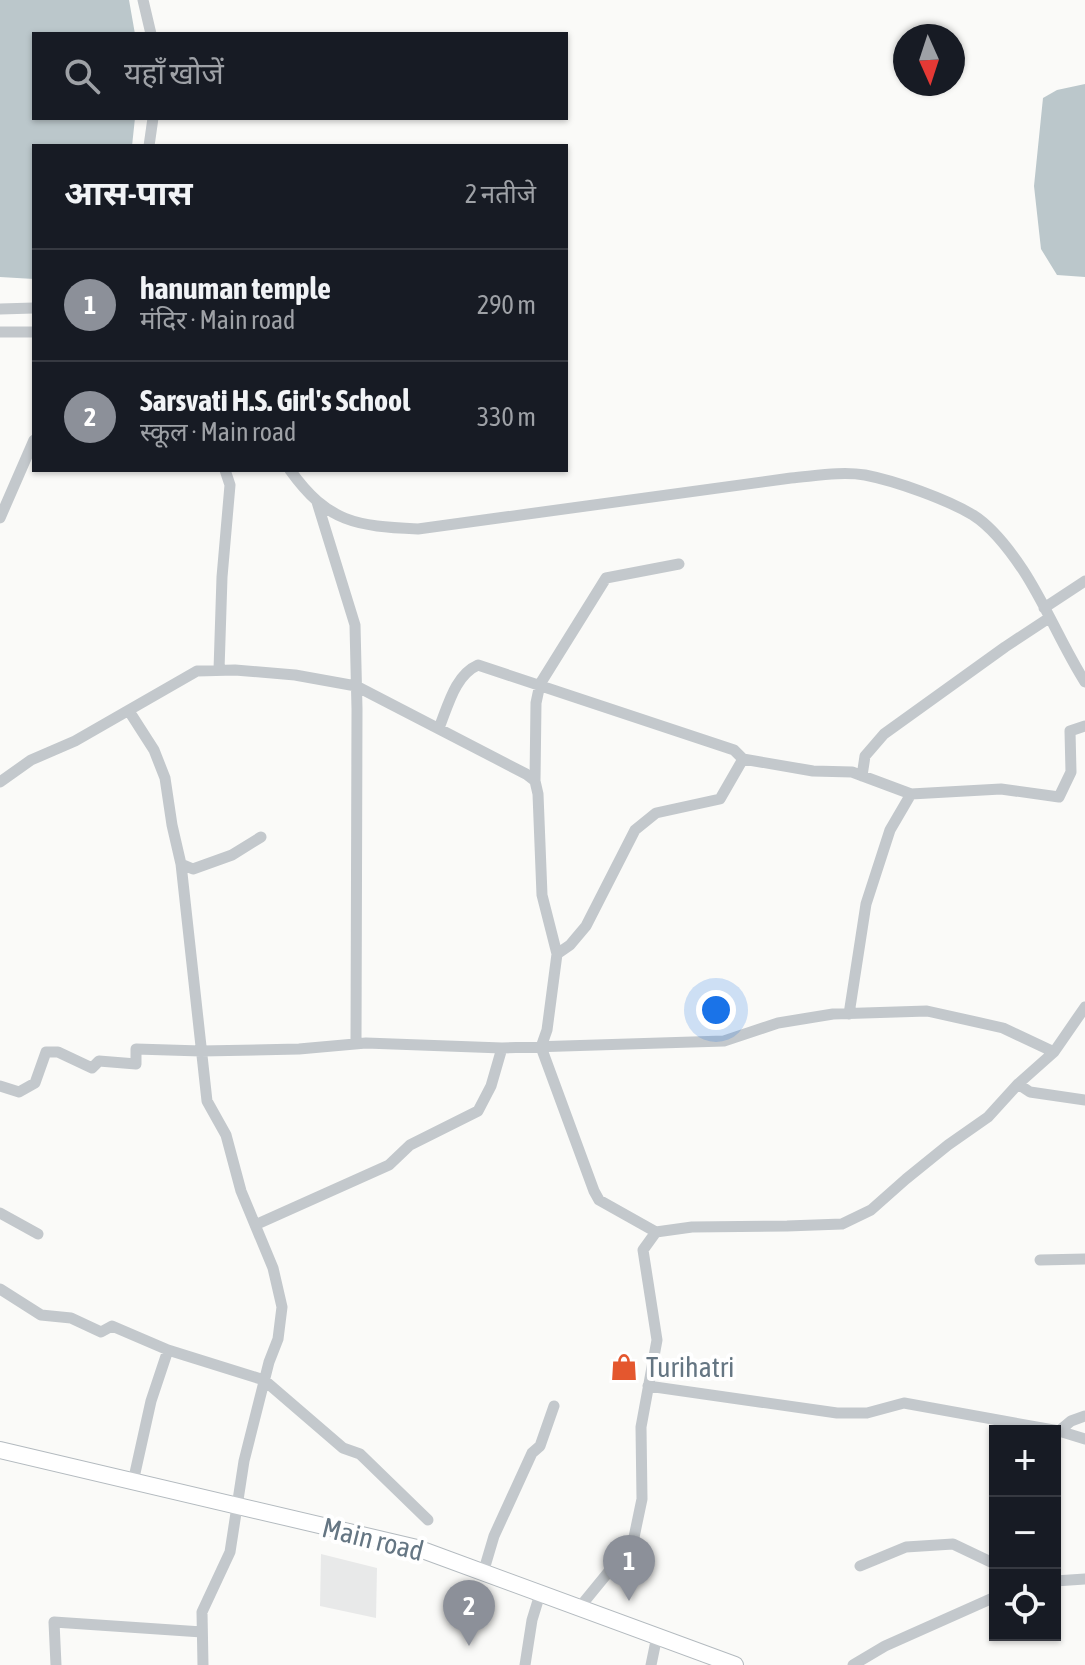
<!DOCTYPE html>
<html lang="hi">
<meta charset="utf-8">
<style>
body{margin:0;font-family:"Asap Condensed","Noto Sans Devanagari",sans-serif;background:#20242c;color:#f1f3f6}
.controls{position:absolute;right:24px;bottom:24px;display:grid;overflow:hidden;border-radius:0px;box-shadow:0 2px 6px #0004}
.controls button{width:72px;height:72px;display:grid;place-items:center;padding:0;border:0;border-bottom:2px solid #363941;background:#171b24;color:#f1f3f6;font:40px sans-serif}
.compass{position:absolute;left:893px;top:24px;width:72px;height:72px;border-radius:50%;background:#171b24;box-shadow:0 2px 6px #0004;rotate:177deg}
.you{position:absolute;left:716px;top:1010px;width:28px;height:28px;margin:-20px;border:6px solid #fff;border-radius:50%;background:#1a73e8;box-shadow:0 0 0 12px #1a73e833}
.badge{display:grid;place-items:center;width:52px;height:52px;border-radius:50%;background:#8c9099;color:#fff;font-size:26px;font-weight:700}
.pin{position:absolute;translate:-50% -66px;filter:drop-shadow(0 2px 4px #0008)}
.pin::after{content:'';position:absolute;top:42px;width:28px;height:24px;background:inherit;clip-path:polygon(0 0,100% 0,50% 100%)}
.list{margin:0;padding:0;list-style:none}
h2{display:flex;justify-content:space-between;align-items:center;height:104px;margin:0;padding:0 32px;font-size:34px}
h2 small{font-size:26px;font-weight:400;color:#9ea1a6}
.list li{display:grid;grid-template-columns:52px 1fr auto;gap:24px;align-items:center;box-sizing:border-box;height:112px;padding:0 32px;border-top:2px solid #363941}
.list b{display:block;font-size:30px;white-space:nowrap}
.list p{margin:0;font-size:26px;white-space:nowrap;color:#9ea1a6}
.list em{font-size:26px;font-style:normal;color:#9ea1a6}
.icon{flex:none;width:44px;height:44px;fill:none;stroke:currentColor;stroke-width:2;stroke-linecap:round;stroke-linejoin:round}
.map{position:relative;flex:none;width:1085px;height:1665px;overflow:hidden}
.search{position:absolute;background:#171b24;box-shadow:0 2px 6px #0004;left:32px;top:32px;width:536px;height:88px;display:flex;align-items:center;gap:20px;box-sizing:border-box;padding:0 28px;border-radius:0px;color:#9ea1a6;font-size:30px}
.panel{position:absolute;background:#171b24;box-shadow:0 2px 6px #0004;left:32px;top:144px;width:536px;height:328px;border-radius:0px}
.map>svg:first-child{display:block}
</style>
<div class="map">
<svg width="1085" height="1665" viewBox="0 0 1085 1665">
<rect width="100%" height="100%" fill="#fafaf8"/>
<!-- built -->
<path fill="#e8e9e9" d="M321 1554 377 1568 376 1618 320 1606Z"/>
<!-- water -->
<path fill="#bbc7cb" d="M0 0H129L135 34H34V118H135L132 146H34V279L0 277Z
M1085 84V277L1057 275 1041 249 1034 186 1043 98 1057 90Z"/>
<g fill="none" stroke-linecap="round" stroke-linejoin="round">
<!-- secondary casing -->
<g stroke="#b3babf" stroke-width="18">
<path id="secondary" d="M0 1450 417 1548 735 1665"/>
</g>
<!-- street -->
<path stroke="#c3c8cc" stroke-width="11" d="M143 0 151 34
M149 146 153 118
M0 309 34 308
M0 332H34
M290 470C328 523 356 526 418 529L791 478C815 476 841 471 865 475 896 481 946 499 973 515 992 527 1011 552 1023 570 1046 605 1062 646 1085 682
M317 502 355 625 357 709 356 1044
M0 518 34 440
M1044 608 1085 581
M219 670 222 577 230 485 225 470
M129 711 154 750 165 778 172 825 181 864 207 1101 226 1135 241 1191 273 1268 282 1307 278 1339 269 1362 244 1461 230 1552 202 1612 203 1665
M439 728C448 706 455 675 478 665L734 750 743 759 813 771 852 772 911 794 890 830 866 904 849 1014
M862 776 865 756 884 734 1005 647 1049 618
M535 781 536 703 540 684 606 578 679 564
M0 782 31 760 75 741 197 671 235 670 295 675 356 686 526 774 535 781 538 794 542 895 557 954 547 1030 541 1047 594 1191 599 1200 656 1232
M911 794 1001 789 1059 797 1071 772 1070 731 1085 726
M181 864 193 869 232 855 261 837
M557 954 570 945 586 926 635 830 656 813 720 799 743 759
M1018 1084 1030 1092 1085 1100
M0 1086 19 1092 35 1083 46 1052H58L92 1068 99 1061 136 1064V1049L201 1051 299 1049 366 1043 502 1048 724 1041 778 1023 833 1014 927 1011 1003 1028 1054 1052
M0 1213 38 1234
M255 1225 389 1165 410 1145 478 1111 491 1086 502 1048
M1040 1260 1085 1259
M0 1289 41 1315 71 1318 101 1332 112 1326 168 1350 151 1401 133 1482
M168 1350 264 1380 343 1448 360 1454 428 1520
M648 1386 837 1413H867L904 1403 1059 1431 1085 1439
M1059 1431 1071 1421 1085 1416
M860 1566 906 1547 953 1544 995 1564
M483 1573 494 1536 532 1453 540 1446 554 1406
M1055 1581 1085 1579
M579 1608 633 1542 642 1499 641 1427 657 1340 643 1250 656 1232 692 1227 787 1226 842 1224 871 1210 906 1179 948 1145 988 1117 1018 1084 1054 1052 1085 1007
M56 1665 54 1622 202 1632
M525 1665 532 1620 540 1594
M651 1665 657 1636
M853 1665 885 1646 995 1597"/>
<!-- secondary -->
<use href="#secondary" stroke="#fff" stroke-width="16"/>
</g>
<!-- icons -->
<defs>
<g id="shop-bare" transform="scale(2.16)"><path d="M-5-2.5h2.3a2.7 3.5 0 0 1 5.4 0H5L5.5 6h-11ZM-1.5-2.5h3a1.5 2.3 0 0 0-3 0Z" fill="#e4572e" stroke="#fff" stroke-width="2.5" paint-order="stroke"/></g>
</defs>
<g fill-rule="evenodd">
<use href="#shop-bare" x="624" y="1367"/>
</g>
<g text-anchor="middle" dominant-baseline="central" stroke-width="8" stroke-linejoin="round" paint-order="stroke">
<!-- poi labels -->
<g font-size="28" fill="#657683" stroke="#fff" text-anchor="start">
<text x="646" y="1367">Turihatri</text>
</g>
<!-- street labels -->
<g font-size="28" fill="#657683" stroke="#fff">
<text transform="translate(373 1539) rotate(14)">Main road</text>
</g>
</g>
</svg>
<div class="controls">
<button>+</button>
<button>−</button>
<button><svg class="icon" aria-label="locate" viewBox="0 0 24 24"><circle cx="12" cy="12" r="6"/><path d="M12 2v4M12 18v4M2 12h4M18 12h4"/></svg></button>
</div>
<svg class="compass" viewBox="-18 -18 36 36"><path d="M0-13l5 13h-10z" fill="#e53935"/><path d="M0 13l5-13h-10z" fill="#9ea1a6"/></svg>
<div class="you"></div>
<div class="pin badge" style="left:629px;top:1601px">1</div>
<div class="pin badge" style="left:469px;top:1646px">2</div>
<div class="search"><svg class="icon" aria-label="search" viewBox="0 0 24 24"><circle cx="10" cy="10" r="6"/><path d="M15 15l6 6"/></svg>यहाँ खोजें</div>
<section class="panel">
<h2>आस-पास<small>2 नतीजे</small></h2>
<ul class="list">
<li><span class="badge">1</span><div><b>hanuman temple</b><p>मंदिर · Main road</p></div><em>290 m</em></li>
<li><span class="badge">2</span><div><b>Sarsvati H.S. Girl's School</b><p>स्कूल · Main road</p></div><em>330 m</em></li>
</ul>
</section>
</div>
